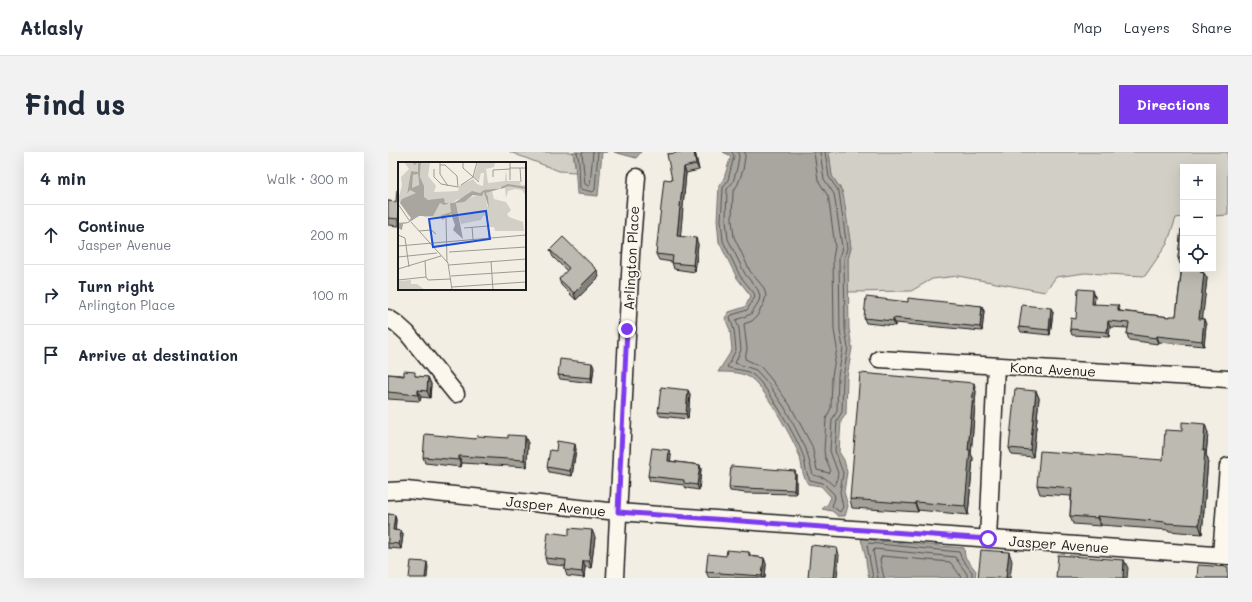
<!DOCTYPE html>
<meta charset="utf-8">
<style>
body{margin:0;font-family:Mali,sans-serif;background:#f2f2f3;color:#1f2937}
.controls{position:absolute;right:12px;top:12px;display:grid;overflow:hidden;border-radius:0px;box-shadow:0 4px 16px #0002}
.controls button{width:36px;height:36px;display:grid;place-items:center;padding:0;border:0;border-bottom:1px solid #e0e1e3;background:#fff;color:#1f2937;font:20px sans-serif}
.stop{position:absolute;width:12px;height:12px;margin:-9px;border:3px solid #7c3aed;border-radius:50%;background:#fff}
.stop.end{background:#7c3aed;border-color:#fff;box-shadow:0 1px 4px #0008}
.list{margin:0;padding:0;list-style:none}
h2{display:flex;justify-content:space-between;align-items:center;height:52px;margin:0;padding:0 16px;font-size:17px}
h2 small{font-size:13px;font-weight:400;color:#747a83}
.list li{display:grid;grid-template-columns:26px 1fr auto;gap:12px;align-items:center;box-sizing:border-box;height:60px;padding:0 16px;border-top:1px solid #e0e1e3}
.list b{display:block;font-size:15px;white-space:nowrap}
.list p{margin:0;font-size:13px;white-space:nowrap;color:#747a83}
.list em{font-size:13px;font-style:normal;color:#747a83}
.icon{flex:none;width:22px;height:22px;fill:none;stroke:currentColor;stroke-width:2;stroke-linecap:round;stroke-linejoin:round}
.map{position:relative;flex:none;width:840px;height:426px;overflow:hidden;border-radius:0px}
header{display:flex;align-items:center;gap:24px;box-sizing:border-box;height:56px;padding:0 20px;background:#fff;border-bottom:1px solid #e0e1e3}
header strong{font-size:19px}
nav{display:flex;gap:22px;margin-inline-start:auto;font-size:14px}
.intro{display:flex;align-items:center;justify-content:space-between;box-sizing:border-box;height:96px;padding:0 24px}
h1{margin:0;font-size:28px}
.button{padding:10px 18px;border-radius:0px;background:#7c3aed;color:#fff;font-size:14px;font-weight:700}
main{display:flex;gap:24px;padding:0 24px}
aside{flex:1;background:#fff;border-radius:0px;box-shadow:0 4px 16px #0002}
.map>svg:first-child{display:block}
</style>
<header>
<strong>Atlasly</strong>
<nav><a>Map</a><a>Layers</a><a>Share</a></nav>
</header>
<div class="intro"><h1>Find us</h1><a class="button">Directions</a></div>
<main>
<aside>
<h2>4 min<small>Walk · 300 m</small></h2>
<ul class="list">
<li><svg class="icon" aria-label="ahead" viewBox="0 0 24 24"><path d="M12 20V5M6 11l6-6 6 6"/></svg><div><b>Continue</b><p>Jasper Avenue</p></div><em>200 m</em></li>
<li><svg class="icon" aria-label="right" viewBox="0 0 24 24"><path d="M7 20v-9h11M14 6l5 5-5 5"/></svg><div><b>Turn right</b><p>Arlington Place</p></div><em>100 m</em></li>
<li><svg class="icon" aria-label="arrive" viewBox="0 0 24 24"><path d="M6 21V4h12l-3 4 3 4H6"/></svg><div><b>Arrive at destination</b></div></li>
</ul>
</aside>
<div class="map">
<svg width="840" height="426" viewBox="0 0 840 426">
<rect width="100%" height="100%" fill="#f2eee4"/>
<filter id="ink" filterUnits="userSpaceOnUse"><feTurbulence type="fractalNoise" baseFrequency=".025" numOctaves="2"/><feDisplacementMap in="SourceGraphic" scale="8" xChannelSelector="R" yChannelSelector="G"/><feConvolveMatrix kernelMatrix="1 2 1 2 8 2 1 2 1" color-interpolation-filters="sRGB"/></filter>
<g filter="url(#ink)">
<!-- green -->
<path fill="#d2cfc6" stroke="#777671" d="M122 0H185L188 20 171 19Z
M441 0H840V63L825 64V15H795V65L788 66 779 92 757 124 697 121 668 125 657 140 570 124 544 127 523 139 460 140V107L463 96 454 39 444 24Z"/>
<!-- water -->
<path fill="#a9a6a0" stroke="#716f6b" d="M185 0H219H214L210 44 189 42 187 10Z
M226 0H253L248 6Z
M335 0H441L444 24 454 39 456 47 463 96 460 107 461 177 464 196 459 225 458 262 453 269 451 300 456 308 459 320 456 340 460 354 457 364H450L444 359 434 357 440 352 443 345 433 334 420 332C412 320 415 311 410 300 403 284 375 232 361 225 352 220 340 220 330 220L344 198 342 178 337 166 341 160 357 155 363 144 349 126 331 90 329 68 331 34 336 26 343 4Z
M476 386 491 389 576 396 577 405 588 419 587 426H481C478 414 478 400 473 388Z"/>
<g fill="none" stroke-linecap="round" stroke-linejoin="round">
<!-- shore -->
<path stroke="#545351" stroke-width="1" d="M189 0 191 10 192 37 205 40 207 38 210 0
M194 0 197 32 200 34 202 33 205 0
M344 0 346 4 340 28 335 36 333 68 335 89 352 124 366 141 367 145 359 158 344 163 342 165 346 178 348 198 339 215C345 218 355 217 362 221 377 228 406 282 413 298 418 308 416 318 422 328L435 331 446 342 447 346 444 354 452 360 455 355 452 340 455 321 447 299 449 268 454 260 455 225 460 196 457 178 456 107 459 96 451 40 441 25 437 0
M350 0 351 5 349 16 345 30 339 37 338 68 340 87 357 122 370 138 372 144 371 149 363 162 348 168 351 177 353 198 347 211 368 218 379 230 397 256 418 297 425 323 437 326 446 334 448 332 450 321 442 299 444 268 449 259 450 224 455 196 452 178 451 106 454 95 447 48 446 42 436 27 432 0
M357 0V5L355 18 350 32 345 40 344 68 346 85 362 119 376 136 378 144 376 151 369 164 364 169 356 172 359 197 357 207 372 214 383 227 402 253 424 294 429 318 441 321 443 319 437 305 436 299 438 267 443 256 444 224 449 196 446 178 445 106 447 95 441 49 440 44 430 28 426 0
M485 426 479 393 481 391 571 400 574 407 584 420V426
M490 426 485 399 487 397 567 405 579 422V426
M496 426 492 408 494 404 562 410 572 423 573 426"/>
<!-- minor casing -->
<g stroke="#1c1c1c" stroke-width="19">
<path id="minor" d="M0 166 9 172 19 181 68 242
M491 207 840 227
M0 339 18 338 230 360 840 404
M600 387 608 214
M833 403 840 314
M227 426 243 103 249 25"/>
</g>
<!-- minor -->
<use href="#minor" stroke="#fbf7ec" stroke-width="16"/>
</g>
<!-- wall -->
<path fill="#a3a098" stroke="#1c1c1c" d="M307 0 311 18 298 21 292 84 310 92 307 120 286 117 284 110 271 108 268 102 284 28Z
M11 39V74L0 73V49L8 50Z
M793 77 795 117H815V120L819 126 814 167H816L818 173 816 194 771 190 770 192 741 188 739 182 740 176 722 175 721 185 684 183 682 177 688 167 707 144 706 152 732 159 782 165 788 164 794 112H792L790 106Z
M162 98 211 125 188 148 173 133 171 127 179 119 165 105Z
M520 150 594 154 596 159 594 179 507 171V174L478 171 476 166Z
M665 160 662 183 633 180 631 175Z
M206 215 204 231 172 227 170 223Z
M0 222 40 225 43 232 42 246 33 245 32 249 0 247Z
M588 239 583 302 585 306 580 363 530 358V360L464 356 462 347Z
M648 239 651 246 645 305 624 303 621 296Z
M302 242 300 267 272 264 270 260Z
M820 281 818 303 820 307 814 382 781 379V378L713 373V374L685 372 682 364 683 344 652 342 649 333 775 308Z
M88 287 140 291 139 315 74 311 73 315 37 311 35 305Z
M188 297 184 324 161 320 159 315 168 299Z
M281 298 283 303 282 309 312 313 313 317 311 338 298 336 296 333 262 329 260 324Z
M407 319 408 323V342L358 341 342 339 341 335Z
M0 362 7 363 8 368 7 378 13 379 15 383 13 397 0 396Z
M181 383 207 385 203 416 197 415 196 426 179 424 177 418V414L159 412 157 406Z
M361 400 363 404 376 406 378 412 377 426H321L318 420 338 404Z"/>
<!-- shaded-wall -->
<path fill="#84827c" stroke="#1c1c1c" d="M306 0H307L311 18 308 12Z
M296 15 298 21 292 90 289 84Z
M308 86 310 92 307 120 305 113Z
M813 117H815L814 126 812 120Z
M209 118 211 125 188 148 186 141Z
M816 121 819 126 814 172 811 167Z
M705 138 707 144 706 157 704 152Z
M730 153 732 159H730Z
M594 154 596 159 594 179 592 175Z
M663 156 665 160 662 183 661 178Z
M505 166 507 171V174L505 169Z
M816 167 818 173 816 194 814 189Z
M720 169 722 175 721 185 719 180Z
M769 184 771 190 770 192 768 186Z
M204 211 206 215 204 231 203 226Z
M40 225 43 232 42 246 39 239Z
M586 231 588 239 583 302 585 306 580 363 577 354 580 298Z
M30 238 33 245 32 249 30 243Z
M300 238 302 242 300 267 298 262Z
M648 239 651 246 645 305 642 298Z
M817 272 820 281 818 303 820 307 814 382 811 373 815 298Z
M137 284 140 291 139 315 136 308Z
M187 292 188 297 184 324 182 319Z
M281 298 283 303 282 313 280 309Z
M71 304 74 311 73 315 71 308Z
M312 313 313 317 311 338 309 333Z
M407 319 408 323V342L406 338Z
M527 350 530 358V360L527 352Z
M7 363 8 368 7 383 5 378Z
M709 364 713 373V374L709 366Z
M204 378 207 385 203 416 201 409Z
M13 379 15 383 13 397 11 392Z
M449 396 451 403 449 426H446Z
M621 400 624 409 622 426H618Z
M376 406 378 412 377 426H375L374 424Z
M736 408 740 416 739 426H735Z
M195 409 197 415 196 426 194 420Z
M39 410 40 415 39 426H37Z"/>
<!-- building -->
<path fill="#bdbab1" stroke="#1c1c1c" d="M288 0H306L308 12 296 15 289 84 308 86 305 113 284 111 285 104 268 102 276 27 284 28 279 2 288 1Z
M9 38 11 39V67L0 66V49L8 50Z
M793 77H795V117H813L812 120 816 121 811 167H816L814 189 769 184 768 186 739 182 741 171 720 169 719 180 682 177 683 166 688 167 690 137 705 138 704 152 730 153V159L782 165V164H788L795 107 790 106Z
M175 85 209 118 186 141 171 127 181 116 162 98Z
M478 145 520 150V146L594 154 592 175 505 166V169L476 166Z
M634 153 663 156 661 178 631 175Z
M172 207 204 211 203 226 170 223Z
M16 219 27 220V224L40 225 39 239 30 238V243L0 240V222L16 224Z
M472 221 586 231 580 298H582L577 354 527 350V352L462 347Z
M273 235 300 238 298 262 270 260Z
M627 237 648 239 642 298 621 296Z
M794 270 817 272 815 298H817L811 373 778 371V370L709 364V366L682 364 684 336 649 333 652 299 775 308 777 278 794 279Z
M37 282 88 287 89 284 120 286V283L137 284 136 308 71 304V308L35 305Z
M169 289 187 292 182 319 159 315 162 298 168 299Z
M264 296 281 298 280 309 312 313 309 333 296 331V328L260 324Z
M343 314 407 319 406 338 356 336 341 335Z
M0 362 7 363 5 378 13 379 11 392 0 391Z
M181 376 204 378 201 409H195L194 420 177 418 178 408 157 406 160 380 181 383Z
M423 393 449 396 446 426H420Z
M339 398 361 400V404L376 406 374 424 318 420 320 402 338 404Z
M593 398 621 400 618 426H590Z
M670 403 736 408 735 426H668Z
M23 409 39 410 37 426H21Z
M810 413 840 415V426H809Z"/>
</g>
<g fill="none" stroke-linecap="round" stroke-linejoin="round" filter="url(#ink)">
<!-- route -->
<path stroke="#7c3aed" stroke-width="5" d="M239 177 230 360 600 387"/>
</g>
<g text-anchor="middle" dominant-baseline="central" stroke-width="3.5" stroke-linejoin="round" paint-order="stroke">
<!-- street labels -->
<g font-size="14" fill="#1c1c1c" stroke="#fbf7ec">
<text transform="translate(243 106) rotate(-87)">Arlington Place</text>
<text transform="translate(665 217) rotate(3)">Kona Avenue</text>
<text transform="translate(168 354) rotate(6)">Jasper Avenue</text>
<text transform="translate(671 392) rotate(4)">Jasper Avenue</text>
</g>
</g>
<!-- overview -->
<g transform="translate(10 10)">
<rect width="128" height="128" fill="#f2eee4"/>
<path d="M6 0 21 2 20 10 13 9 9 32 12 28 19 29 21 37 23 0H32L30 14 38 24 36 30 60 29 61 24 75 17 79 22 85 24 86 11H83L81 19 76 15 80 0H97L96 5 88 7 90 21 107 19 108 8 109 19H122L123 23H128V34L124 28 117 27 110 29 108 36 107 26 104 25 82 31 72 30 68 35 58 38 56 41H47L45 37 30 47 11 53 13 57 0 38 4 23 3 15 11 7ZM20 12 21 26H13L15 13ZM94 29 96 37 108 40 113 48 109 52 111 55 125 60 126 69H97L96 65H91L90 53 85 54 83 58 63 62 58 41 87 30 89 44 91 46 88 31ZM42 41 54 42 53 50 43 53 44 56 25 55ZM13 118V122H19L27 128H0V119Z" fill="#d2cfc6"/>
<path d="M15 0H23L22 15 26 24V35L30 38 46 36 47 41H56L74 29 82 31 86 28 105 26 88 31 90 35 91 47 86 30 84 34 75 33 66 40 58 41 65 77 55 68 57 63 53 52 44 58 43 53 53 50 52 41 46 43 42 41 35 54H21L10 61 5 62 4 68 0 66V61L10 60 13 56 2 41 4 37 18 31 12 28 9 32 13 9 20 10V1L16 3ZM20 12 21 23 14 26 15 13Z" fill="#a9a6a0" fill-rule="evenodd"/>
<path fill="none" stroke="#a9a6a0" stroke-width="2" d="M103 26 110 23 128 26"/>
<path fill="none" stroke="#9c9a94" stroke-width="1" d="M42 0V12L50 24M65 0V6L81 20M112 0V18M112 6H128M122 6 123 20M36 7V15L43 22 60 25 59 14 47 3H42M95 15V8L112 7M63 23 75 15 79 0M0 42 11 58M89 53 91 76M48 56 49 100M13 60 50 101 54 128M74 65 75 77M66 66 90 64M21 69 33 68 38 72M0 73 7 76 11 105M0 84 128 73M51 90 128 85M0 95 39 91M27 99 28 115M93 99 95 128M51 103 128 97M0 107 43 94M53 114 128 109M0 118 28 115 30 118 53 117M54 125 128 120"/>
<path fill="#1d4ed8" fill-opacity="0.15" stroke="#1d4ed8" stroke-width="2" d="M88 49 92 77 35 85 31 57Z"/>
<rect width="128" height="128" fill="none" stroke="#1c1c1c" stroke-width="2"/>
</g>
</svg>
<div class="controls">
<button>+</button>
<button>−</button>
<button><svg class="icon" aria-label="locate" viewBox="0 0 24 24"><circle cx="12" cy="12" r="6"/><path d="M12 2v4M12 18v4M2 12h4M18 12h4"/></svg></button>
</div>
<div class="stop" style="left:600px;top:387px"></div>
<div class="stop end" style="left:239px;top:177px"></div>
</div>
</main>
